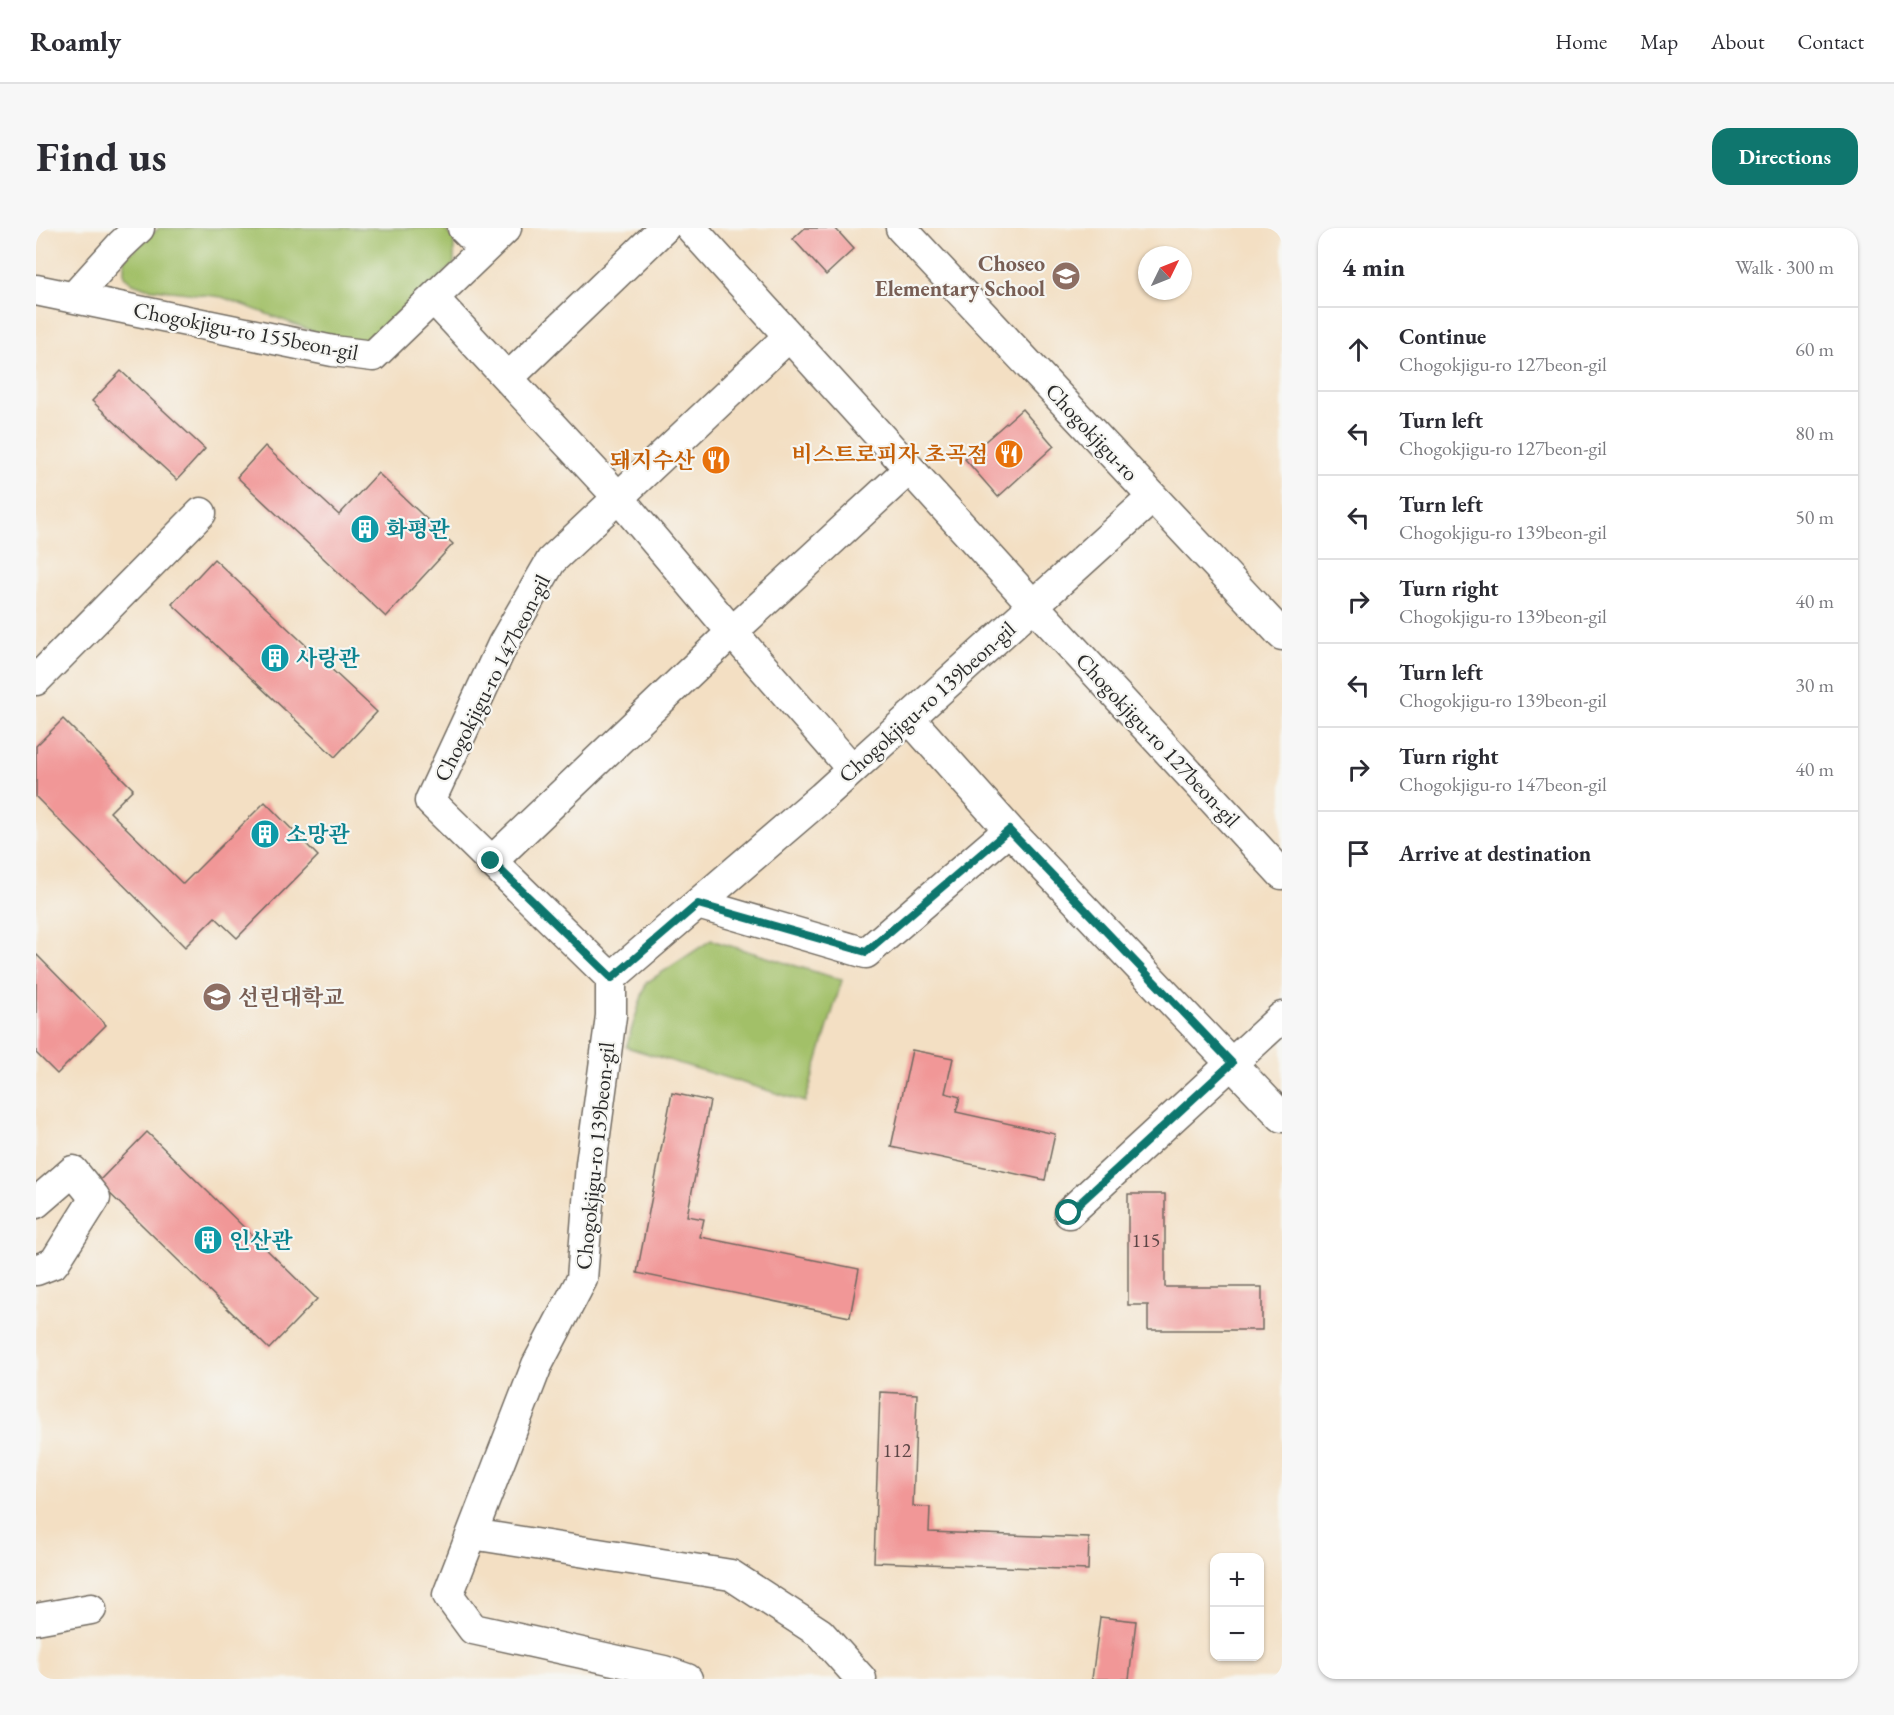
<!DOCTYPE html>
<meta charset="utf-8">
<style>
body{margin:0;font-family:"EB Garamond","Noto Serif KR",serif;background:#f7f7f7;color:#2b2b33}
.controls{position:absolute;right:18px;bottom:18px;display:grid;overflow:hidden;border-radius:12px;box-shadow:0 2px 4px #0004}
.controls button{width:54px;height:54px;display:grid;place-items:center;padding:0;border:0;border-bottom:2px solid #e1e1e2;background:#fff;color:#2b2b33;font:30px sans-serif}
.compass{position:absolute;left:1102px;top:18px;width:54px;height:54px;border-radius:50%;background:#fff;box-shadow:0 2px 4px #0004;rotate:47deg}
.stop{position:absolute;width:18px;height:18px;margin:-14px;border:4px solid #0f766e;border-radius:50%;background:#fff}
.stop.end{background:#0f766e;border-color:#fff;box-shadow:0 2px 6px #0008}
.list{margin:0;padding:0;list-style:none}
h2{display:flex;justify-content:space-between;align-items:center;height:78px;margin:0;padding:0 24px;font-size:26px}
h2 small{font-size:20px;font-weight:400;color:#7c7c81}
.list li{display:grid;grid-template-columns:39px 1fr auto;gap:18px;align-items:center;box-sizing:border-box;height:84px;padding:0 24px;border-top:2px solid #e1e1e2}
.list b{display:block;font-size:22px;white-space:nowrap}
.list p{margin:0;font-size:20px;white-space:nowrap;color:#7c7c81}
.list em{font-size:20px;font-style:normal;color:#7c7c81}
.icon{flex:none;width:33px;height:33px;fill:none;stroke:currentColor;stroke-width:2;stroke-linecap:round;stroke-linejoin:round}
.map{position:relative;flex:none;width:1246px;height:1451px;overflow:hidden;border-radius:18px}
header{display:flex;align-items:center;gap:36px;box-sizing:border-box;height:84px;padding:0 30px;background:#fff;border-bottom:2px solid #e1e1e2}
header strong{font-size:28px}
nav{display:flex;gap:33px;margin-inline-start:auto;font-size:21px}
.intro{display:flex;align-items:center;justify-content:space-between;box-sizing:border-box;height:144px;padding:0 36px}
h1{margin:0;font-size:42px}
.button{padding:15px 27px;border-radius:18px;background:#0f766e;color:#fff;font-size:21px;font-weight:700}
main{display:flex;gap:36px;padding:0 36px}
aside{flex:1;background:#fff;border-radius:18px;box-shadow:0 2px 4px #0004}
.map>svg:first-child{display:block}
</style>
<header>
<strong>Roamly</strong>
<nav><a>Home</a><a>Map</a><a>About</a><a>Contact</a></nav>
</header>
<div class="intro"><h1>Find us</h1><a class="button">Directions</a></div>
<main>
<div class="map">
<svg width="1246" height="1451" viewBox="0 0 1246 1451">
<rect width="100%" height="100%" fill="#f6f6f2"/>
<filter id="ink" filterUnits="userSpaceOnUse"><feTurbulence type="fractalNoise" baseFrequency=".0167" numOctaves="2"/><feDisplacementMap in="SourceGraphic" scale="12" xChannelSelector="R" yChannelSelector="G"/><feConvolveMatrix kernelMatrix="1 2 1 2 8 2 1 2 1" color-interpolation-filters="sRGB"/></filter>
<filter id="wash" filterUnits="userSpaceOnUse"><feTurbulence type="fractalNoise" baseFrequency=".008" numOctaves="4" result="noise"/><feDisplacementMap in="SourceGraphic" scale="24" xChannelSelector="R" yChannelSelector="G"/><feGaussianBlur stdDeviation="1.35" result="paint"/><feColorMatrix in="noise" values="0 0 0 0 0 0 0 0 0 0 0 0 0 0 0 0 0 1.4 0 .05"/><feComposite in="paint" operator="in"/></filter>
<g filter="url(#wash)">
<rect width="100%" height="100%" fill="#f3dfc3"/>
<!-- green -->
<path fill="#a2c068" stroke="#66764a" stroke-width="1.5" d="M123 0H407L418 11V36L331 115 305 114 186 69 110 60 97 55 88 48V31Z
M675 712 806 752 769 874 590 819 610 755Z"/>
<g id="blocks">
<!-- building -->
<path fill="#f19797" d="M769 0H799L818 21 790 47 757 11Z
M85 143 169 221 141 252 56 173Z
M986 181 1018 218 962 269 929 231Z
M229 218 303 287 342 245 417 316 350 389 201 249Z
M178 331 341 484 299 529 136 376Z
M27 491 97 561 74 584 147 656 229 574 282 628 201 710 179 689 149 719 0 569V518Z
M0 726 70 797 21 846 0 825Z
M876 822 917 830 909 865 924 869 920 884 1019 906 1009 952 855 919Z
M636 865 674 873 651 988 668 991 664 1009 823 1041 814 1089 601 1045Z
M111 904 281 1071 233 1121 62 954Z
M1092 966H1129V1059H1226V1102H1112V1077H1092Z
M844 1164 881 1166 877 1278 894 1279 893 1304 1053 1310 1052 1342 838 1334Z
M1064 1389 1100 1393 1093 1451H1056Z"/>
</g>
</g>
<g filter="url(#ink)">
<use href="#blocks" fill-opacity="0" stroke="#716a60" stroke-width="1.5"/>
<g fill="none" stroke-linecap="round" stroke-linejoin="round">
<!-- minor casing -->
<g stroke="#716a60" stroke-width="33">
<path id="minor" d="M427 0 448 21
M655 0 998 378 1246 646
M865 0 1246 407
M0 62 297 123 337 128 470 0
M38 69 85 17 103 0
M398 71 582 269 696 404 816 541
M472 150 628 0
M0 452 165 285
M874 491 973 602 1246 889
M455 634 696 404 873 241
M662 676 830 725 973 602
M575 750 394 573 467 416 515 333 753 108
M0 975 37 943 59 970 18 1035 0 1042
M1033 985 1246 789
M436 1306 695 1347 784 1405 825 1451
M0 1391 55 1381
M651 1451 628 1443 437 1401 412 1367 501 1137 546 1051 555 936 575 788V750L786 569 1117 269"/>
</g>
<!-- minor -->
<use href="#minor" stroke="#fff" stroke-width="30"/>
</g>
</g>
<g fill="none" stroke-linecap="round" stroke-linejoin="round" filter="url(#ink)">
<!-- route -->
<path stroke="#0f766e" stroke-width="8" d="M455 633 576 750 662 676 830 724 973 602 1196 835 1033 985"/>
</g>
<!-- icons -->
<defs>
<g id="school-disc" transform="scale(1.5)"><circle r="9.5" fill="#8d6e63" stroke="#f6f6f2"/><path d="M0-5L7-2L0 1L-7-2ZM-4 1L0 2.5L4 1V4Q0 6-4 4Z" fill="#fff"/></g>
<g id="restaurant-disc" transform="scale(1.5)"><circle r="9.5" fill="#e8710a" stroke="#f6f6f2"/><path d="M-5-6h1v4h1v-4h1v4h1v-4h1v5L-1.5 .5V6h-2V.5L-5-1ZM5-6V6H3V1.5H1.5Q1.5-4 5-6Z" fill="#fff"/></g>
<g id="building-disc" transform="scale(1.5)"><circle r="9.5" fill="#0f9aa8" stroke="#f6f6f2"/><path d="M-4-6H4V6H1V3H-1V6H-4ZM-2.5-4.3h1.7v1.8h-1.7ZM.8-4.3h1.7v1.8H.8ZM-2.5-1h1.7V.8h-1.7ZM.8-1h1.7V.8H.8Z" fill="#fff"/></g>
<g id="university-disc" transform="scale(1.5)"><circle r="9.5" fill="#8d6e63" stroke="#f6f6f2"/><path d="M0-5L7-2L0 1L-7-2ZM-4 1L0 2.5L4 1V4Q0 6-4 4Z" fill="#fff"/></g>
</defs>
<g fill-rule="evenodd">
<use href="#school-disc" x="1030" y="48"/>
<use href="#restaurant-disc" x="973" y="226"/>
<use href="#restaurant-disc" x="680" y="232"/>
<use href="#building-disc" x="329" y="301"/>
<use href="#building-disc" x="239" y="430"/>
<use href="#building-disc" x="229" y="606"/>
<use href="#university-disc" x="181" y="769"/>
<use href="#building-disc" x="172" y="1012"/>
</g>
<g text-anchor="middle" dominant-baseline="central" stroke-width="4.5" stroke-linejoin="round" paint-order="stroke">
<!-- number labels -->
<g font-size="20" fill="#5c4646">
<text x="1110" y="1012">115</text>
<text x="861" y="1222">112</text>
</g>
<!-- education labels -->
<g font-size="22" font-weight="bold" fill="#785e54" stroke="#f6f6f2" text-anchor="end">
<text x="1009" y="35">Choseo<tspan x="1009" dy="25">Elementary School</tspan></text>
<text x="202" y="769" text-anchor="start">선린대학교</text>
</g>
<!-- street labels -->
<g font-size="22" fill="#2b2b2b" stroke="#f6f6f2">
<text transform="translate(210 103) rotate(11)">Chogokjigu-ro 155beon-gil</text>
<text transform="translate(1056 204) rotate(47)">Chogokjigu-ro</text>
<text transform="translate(456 450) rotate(-63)">Chogokjigu-ro 147beon-gil</text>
<text transform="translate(891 474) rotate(-42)">Chogokjigu-ro 139beon-gil</text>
<text transform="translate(1122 512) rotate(47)">Chogokjigu-ro 127beon-gil</text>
<text transform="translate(559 928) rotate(-84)">Chogokjigu-ro 139beon-gil</text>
</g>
<!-- food labels -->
<g font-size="22" font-weight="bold" fill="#c56008" stroke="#f6f6f2" text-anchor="end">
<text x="952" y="226">비스트로피자 초곡점</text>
<text x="659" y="232">돼지수산</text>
</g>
<!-- culture labels -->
<g font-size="22" font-weight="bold" fill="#0d838f" stroke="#f6f6f2" text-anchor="start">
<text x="350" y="301">화평관</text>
<text x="260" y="430">사랑관</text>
<text x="250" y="606">소망관</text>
<text x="193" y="1012">인산관</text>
</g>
</g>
</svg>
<div class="controls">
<button>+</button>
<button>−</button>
</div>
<svg class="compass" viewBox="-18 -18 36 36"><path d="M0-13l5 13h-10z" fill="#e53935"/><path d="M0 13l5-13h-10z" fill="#7c7c81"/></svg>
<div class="stop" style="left:1033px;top:985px"></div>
<div class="stop end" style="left:455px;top:633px"></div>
</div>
<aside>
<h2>4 min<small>Walk · 300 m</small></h2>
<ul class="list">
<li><svg class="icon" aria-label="ahead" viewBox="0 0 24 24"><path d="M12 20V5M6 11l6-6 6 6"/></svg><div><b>Continue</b><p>Chogokjigu-ro 127beon-gil</p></div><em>60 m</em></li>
<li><svg class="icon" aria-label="left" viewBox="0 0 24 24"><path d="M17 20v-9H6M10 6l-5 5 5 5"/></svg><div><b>Turn left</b><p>Chogokjigu-ro 127beon-gil</p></div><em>80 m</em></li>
<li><svg class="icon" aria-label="left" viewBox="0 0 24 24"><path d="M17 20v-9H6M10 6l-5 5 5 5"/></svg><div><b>Turn left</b><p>Chogokjigu-ro 139beon-gil</p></div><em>50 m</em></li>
<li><svg class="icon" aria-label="right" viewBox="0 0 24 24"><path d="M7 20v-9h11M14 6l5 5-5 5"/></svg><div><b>Turn right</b><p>Chogokjigu-ro 139beon-gil</p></div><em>40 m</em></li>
<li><svg class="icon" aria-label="left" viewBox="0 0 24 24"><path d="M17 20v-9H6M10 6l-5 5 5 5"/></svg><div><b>Turn left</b><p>Chogokjigu-ro 139beon-gil</p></div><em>30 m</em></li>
<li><svg class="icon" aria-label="right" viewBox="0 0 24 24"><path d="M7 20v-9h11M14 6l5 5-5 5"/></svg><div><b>Turn right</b><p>Chogokjigu-ro 147beon-gil</p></div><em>40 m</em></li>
<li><svg class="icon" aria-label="arrive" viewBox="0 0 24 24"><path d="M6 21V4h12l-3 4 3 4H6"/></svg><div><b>Arrive at destination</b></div></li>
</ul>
</aside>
</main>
